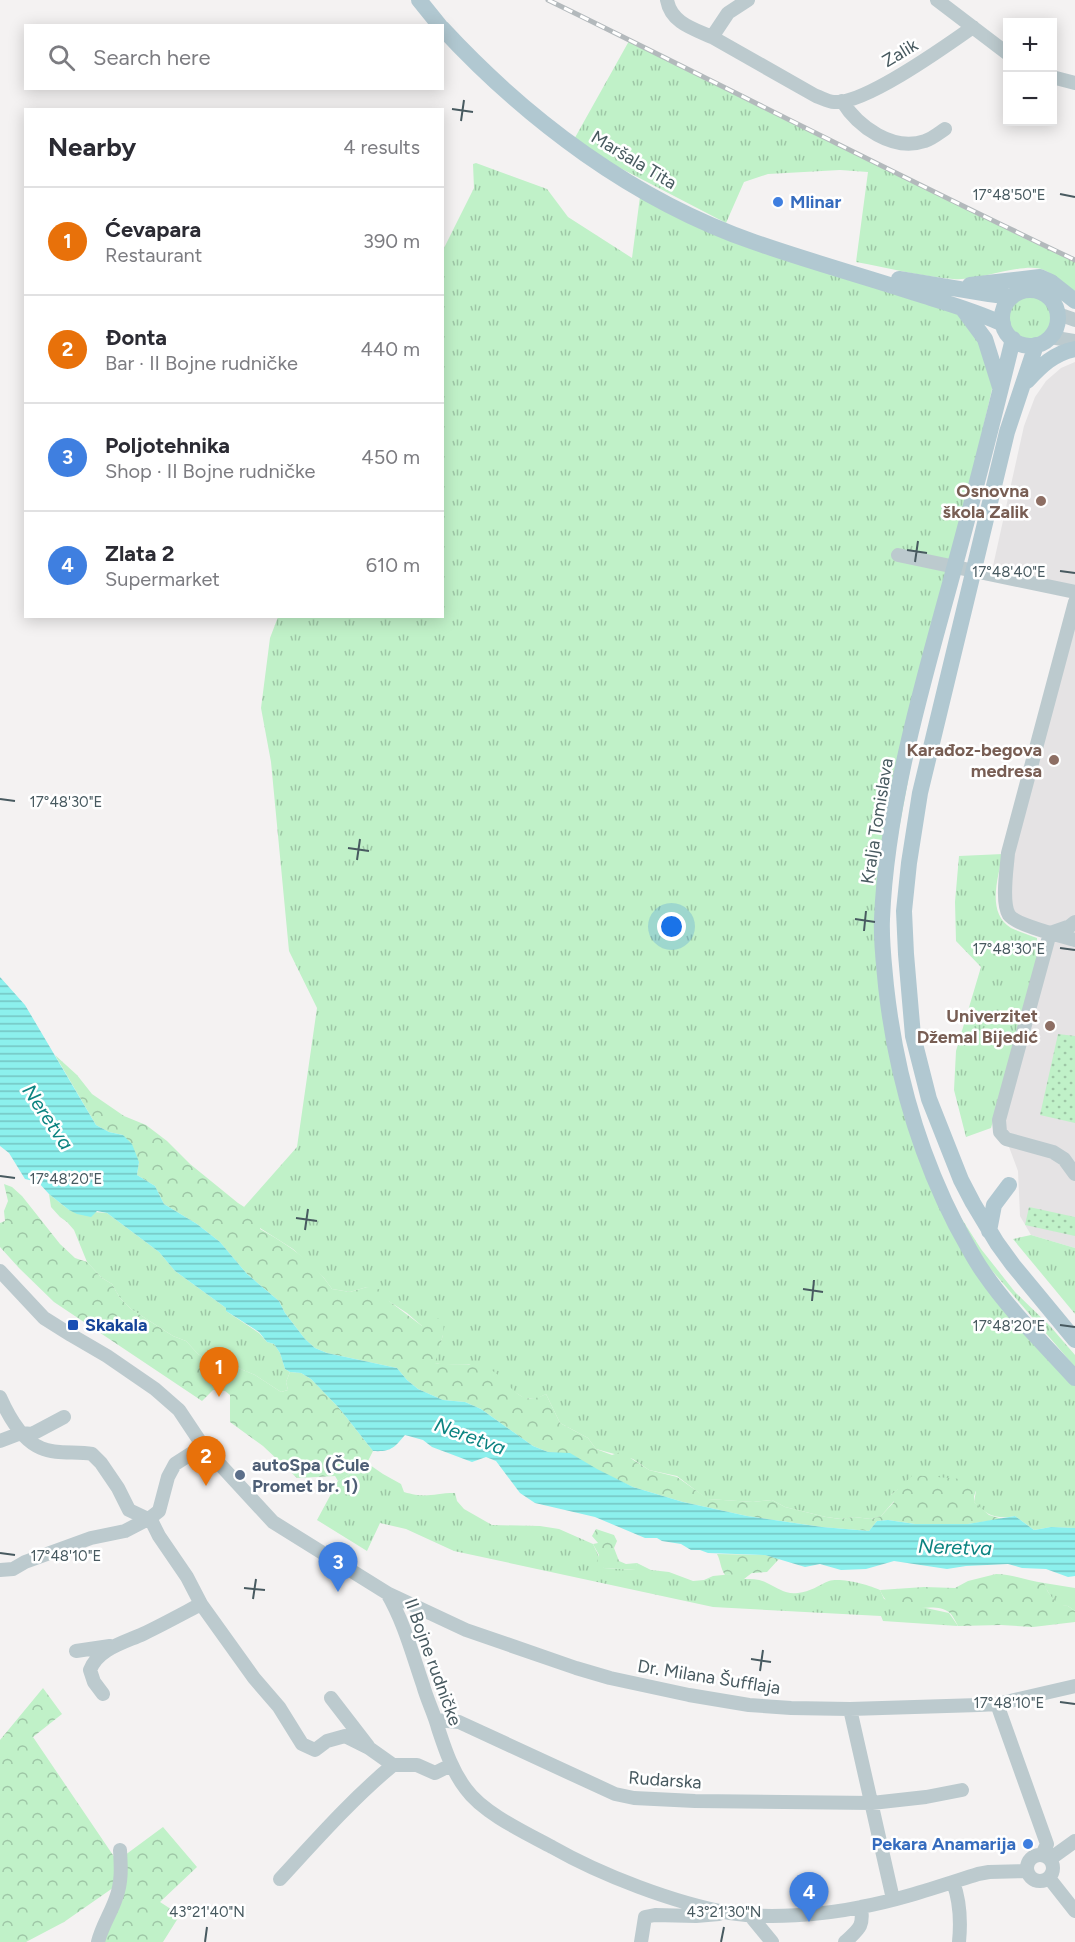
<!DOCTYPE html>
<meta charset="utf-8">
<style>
body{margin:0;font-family:Figtree,sans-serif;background:#f7f7f7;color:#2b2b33}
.controls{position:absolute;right:18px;top:18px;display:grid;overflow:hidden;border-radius:0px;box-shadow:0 3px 15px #0003}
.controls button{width:54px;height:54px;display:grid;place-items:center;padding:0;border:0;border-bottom:2px solid #e1e1e2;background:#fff;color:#2b2b33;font:30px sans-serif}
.you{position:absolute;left:672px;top:927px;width:21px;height:21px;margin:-15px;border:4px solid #fff;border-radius:50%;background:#1a73e8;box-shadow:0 0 0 9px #1a73e833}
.badge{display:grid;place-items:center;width:39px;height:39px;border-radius:50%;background:#0b8043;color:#fff;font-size:20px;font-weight:700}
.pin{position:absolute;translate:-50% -50px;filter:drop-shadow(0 2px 3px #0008)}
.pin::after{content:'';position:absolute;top:32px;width:21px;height:18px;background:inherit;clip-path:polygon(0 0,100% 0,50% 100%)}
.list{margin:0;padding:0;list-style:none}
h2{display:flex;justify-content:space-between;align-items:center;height:78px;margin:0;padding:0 24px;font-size:26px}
h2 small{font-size:20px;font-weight:400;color:#7c7c81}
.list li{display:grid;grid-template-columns:39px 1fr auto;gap:18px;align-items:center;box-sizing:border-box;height:108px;padding:0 24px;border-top:2px solid #e1e1e2}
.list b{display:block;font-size:22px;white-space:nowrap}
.list p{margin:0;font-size:20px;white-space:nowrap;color:#7c7c81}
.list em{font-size:20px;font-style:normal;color:#7c7c81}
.icon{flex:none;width:33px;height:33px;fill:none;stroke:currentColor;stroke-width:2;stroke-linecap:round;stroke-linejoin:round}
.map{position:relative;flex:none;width:1075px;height:1942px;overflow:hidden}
.search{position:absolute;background:#fff;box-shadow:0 3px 15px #0003;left:24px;top:24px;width:420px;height:66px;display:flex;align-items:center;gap:15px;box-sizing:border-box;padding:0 21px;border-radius:0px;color:#7c7c81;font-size:22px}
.panel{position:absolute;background:#fff;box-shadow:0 3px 15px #0003;left:24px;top:108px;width:420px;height:510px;border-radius:0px}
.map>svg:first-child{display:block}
</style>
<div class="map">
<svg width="1075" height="1942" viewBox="0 0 1075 1942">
<defs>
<pattern id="grass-tufts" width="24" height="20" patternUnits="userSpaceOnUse" patternTransform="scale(1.5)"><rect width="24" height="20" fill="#c0f1c8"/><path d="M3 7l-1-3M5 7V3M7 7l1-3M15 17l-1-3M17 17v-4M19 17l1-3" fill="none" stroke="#9ec6a6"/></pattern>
<pattern id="forest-crowns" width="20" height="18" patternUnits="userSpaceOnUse" patternTransform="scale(1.5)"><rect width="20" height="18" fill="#c0f1c8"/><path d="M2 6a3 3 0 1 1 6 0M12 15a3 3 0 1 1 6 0" fill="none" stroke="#9ec6a6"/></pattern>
<pattern id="park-dots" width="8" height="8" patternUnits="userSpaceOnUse" patternTransform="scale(1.5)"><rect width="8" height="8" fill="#c0f1c8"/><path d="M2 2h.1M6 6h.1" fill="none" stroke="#9ec6a6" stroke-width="1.8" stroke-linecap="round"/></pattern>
<pattern id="water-rules" width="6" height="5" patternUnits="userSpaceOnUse" patternTransform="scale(1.5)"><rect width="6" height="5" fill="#8cf0ed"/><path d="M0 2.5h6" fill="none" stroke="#74c5c3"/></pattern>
</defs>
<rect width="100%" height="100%" fill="#f4f2f2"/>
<!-- education -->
<path fill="#e5e3e4" d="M1075 362V592L991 575 1024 426 1035 397 1046 381 1061 368Z
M1075 602V1248L1031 1235 1020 1216 1018 1171 999 1120 1050 933 1015 921 1006 887Z"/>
<!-- grass -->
<path fill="url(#grass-tufts)" d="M629 41 1032 242 1075 261V292C1065 285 1055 275 1044 270 1024 261 978 282 953 279 921 276 888 268 856 262L868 172 840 170 768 174 744 182 726 223 572 143Z
M476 163 547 189 568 217 632 258 641 189 674 207 962 308 996 372 935 636 882 920 899 1067 967 1244 1075 1378V1528L1051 1527 1034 1530 1015 1516C997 1520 986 1515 974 1502L976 1491 898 1489 891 1495 894 1501 881 1516 871 1519 854 1517 841 1519 826 1517 785 1507 772 1500 753 1502 707 1499 677 1476 649 1470 633 1459 596 1449 588 1438 560 1423 546 1394 536 1399 524 1398 469 1364 446 1365 434 1363 443 1335 422 1326 407 1313 367 1287 350 1292 332 1289 324 1278 293 1249 260 1228 244 1207 297 1147 317 1008 289 951 271 762 261 708 270 638 278 617 442 616 443 250 474 188 473 164Z
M1004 317a26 26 0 1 1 52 0a26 26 0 1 1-52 0Z
M1003 854C998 877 986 913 1011 928 1019 932 1029 935 1037 938V966L991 1128 966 1137 954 1090 956 1051 981 967 956 941 955 902 959 856Z
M49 1194 69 1210 107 1213 159 1252 175 1271 226 1308V1311L259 1333 267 1342 274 1344 280 1353 285 1369 290 1372 286 1382 288 1390 281 1392 255 1375 236 1367 213 1364 198 1354 186 1341 173 1336 131 1309 120 1298 112 1284 102 1278 87 1262 74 1230 67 1222 60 1217 51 1207Z
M958 1213 981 1249 1015 1292 1050 1326 1075 1355V1367L982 1259Z
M1031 1235 1075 1248V1314L1013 1239Z
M367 1463 383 1474 401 1484 404 1492C427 1499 433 1493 455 1493L457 1501 464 1509 492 1525 540 1526 559 1529 593 1544 604 1568 635 1570 637 1563 651 1570 669 1572 693 1581 704 1580 713 1576 753 1572 744 1579C752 1579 760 1579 767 1583 778 1588 786 1595 798 1593 810 1592 819 1585 829 1581 840 1577 870 1585 880 1590L884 1599 949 1613 958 1626 883 1621 881 1616 713 1607 454 1551 406 1529 380 1523 367 1551 317 1520 338 1481Z
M1044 1583 1075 1588V1611L1068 1606 1057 1605 1048 1592Z"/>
<!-- forest -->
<path fill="url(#forest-crowns)" d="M55 1055 77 1075 92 1094 124 1116 146 1125 167 1141 190 1164 238 1203 260 1217V1229C287 1244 314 1262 332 1289L350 1292 367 1287 383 1290 389 1301 422 1326 434 1318 444 1319 443 1335 435 1363C453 1367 474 1360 491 1370 512 1382 517 1409 546 1394L560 1423 588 1438 596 1449 612 1455 621 1452 649 1470 677 1477 708 1499 753 1502 772 1500 785 1507 826 1517 840 1519 854 1517 871 1519 881 1516 894 1502 890 1496 913 1475 973 1480 978 1485 974 1496V1502L989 1515 1002 1519 968 1524H915L888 1520 877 1521 869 1531 822 1527 747 1516 683 1502 633 1487 558 1453 548 1452 533 1446 481 1409 465 1402 443 1400 418 1389 407 1380 397 1368 327 1353 315 1348 305 1339 285 1313 279 1301 247 1274 220 1242 197 1224 164 1204 155 1186 137 1175 139 1162 123 1135 109 1132 96 1125Z
M4 1184 12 1187 22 1196 60 1244 75 1258 87 1262 102 1278 112 1284 120 1298 131 1309 173 1336 186 1341 198 1354 213 1364 236 1367 255 1375 281 1392 288 1390 286 1382 290 1372 301 1373 311 1379 339 1408 373 1451 367 1463 338 1481 335 1476 297 1478 263 1446 230 1422V1395L225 1391 213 1390 202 1401 54 1302 19 1268 0 1247V1223L5 1221 4 1211 8 1201Z
M596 1529 614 1535 617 1541 614 1548 619 1561 626 1564 637 1563 636 1570 604 1568 596 1564 599 1555 593 1544 598 1543 592 1536Z
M717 1554 765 1555 779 1559 767 1572 725 1575C720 1567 721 1562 717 1554Z
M996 1574C1012 1574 1028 1581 1044 1583L1048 1592 1057 1604 1068 1606 1075 1611V1622L1033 1627 1001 1625 958 1626C956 1622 953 1616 950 1613 930 1597 894 1625 880 1590L924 1587 955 1588 968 1581Z
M43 1688 62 1714 33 1737 117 1861 163 1827 197 1867 160 1902 180 1915 163 1942H98L120 1883 64 1922 26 1942H0V1740Z"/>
<!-- park -->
<path fill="url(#park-dots)" d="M1058 1034 1075 1036V1123L1040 1115Z
M1029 1207 1075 1217V1236L1025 1225Z"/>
<!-- water -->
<path fill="url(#water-rules)" d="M0 977 25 1005 96 1125 109 1132 123 1135 132 1144 139 1162 137 1175 155 1186 164 1204 197 1224 220 1242 247 1274 279 1301 285 1313 305 1339 315 1348 327 1353 397 1368 407 1380 418 1389 443 1400 465 1402 481 1409 533 1446 548 1452 570 1453 597 1469 633 1487 683 1502 747 1516 822 1527 869 1531 877 1521 888 1520 915 1524H968L1015 1516 1034 1530 1051 1527 1075 1528V1576L1068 1577 1046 1569 1022 1568 1008 1564 966 1566 947 1569 894 1561 866 1569 841 1570 820 1564 805 1567 765 1555 708 1553 700 1550H691L681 1544 662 1541 657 1538H645L595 1517 535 1503 520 1493 496 1461 486 1457 472 1462 432 1447 423 1440 405 1435C394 1448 391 1452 373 1451L339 1408 311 1379 301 1373 290 1372 285 1369 280 1353 274 1344 267 1342 259 1332 226 1311V1308L175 1271 159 1252 107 1213 97 1211 91 1217 77 1214 69 1210 49 1194 38 1182 25 1179 9 1153 0 1146Z"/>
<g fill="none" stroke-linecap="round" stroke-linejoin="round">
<!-- minor -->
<path stroke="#bccace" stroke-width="14" d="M667 0C671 23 694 29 712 37
M748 0 728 13 712 37 816 96C822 98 828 102 834 102 864 105 946 46 973 27
M937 0 1008 54
M1052 77 1075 83
M842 101C858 127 893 152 925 141 932 139 939 133 945 129
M1058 314 1075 320
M1050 337 1075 341
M898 555 1075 592
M1075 602 1008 853C1007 868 1001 902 1009 915 1016 925 1061 936 1075 940
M1075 922 1070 926 1050 933 999 1120 1000 1132 1006 1139 1053 1152 1064 1159 1075 1174
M0 1271 44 1318 71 1335 107 1356 155 1389 179 1410 203 1446 273 1522 387 1593C404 1622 412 1653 423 1685 427 1700 434 1713 438 1728 445 1749 452 1771 466 1789 483 1813 526 1833 552 1847 601 1875 674 1903 730 1913 768 1919 823 1915 861 1907 900 1900 940 1886 978 1874L989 1872 1026 1871
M0 1397C8 1415 21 1440 41 1448 56 1455 76 1451 92 1454L101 1463 118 1488 129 1510 148 1519
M0 1441 21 1433 32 1434 64 1417
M150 1518 159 1536 187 1577 201 1604 254 1678 279 1707 302 1744 315 1750 327 1741 345 1736 369 1748 393 1765H417L435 1773 451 1765
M0 1570 13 1569 25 1562 91 1538 125 1531 150 1518 159 1511 168 1477 175 1464 203 1446
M387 1593 466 1630 576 1668 610 1678 689 1695 749 1705 791 1708 850 1709 979 1705 997 1704 1075 1686
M76 1651 110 1646
M103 1694 94 1682 90 1670C98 1649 123 1643 143 1634 162 1625 182 1614 201 1604
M331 1698 368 1746
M997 1704 1047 1844 1042 1855
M850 1709 893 1899
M436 1720 459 1722 615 1794 634 1798 695 1801 872 1803 926 1797 962 1790
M1027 1868a13 13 0 1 1 26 0a13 13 0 1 1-26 0Z
M1050 1859 1075 1841
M1049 1878 1075 1911
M280 1879C316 1840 352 1799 393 1765
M953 1882C960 1901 961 1922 959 1942
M749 1914 772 1942
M98 1942C102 1926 111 1913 116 1898 122 1882 121 1867 120 1850
M641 1942 645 1917 655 1915 696 1916 719 1914
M845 1942C859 1929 864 1927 861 1907"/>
<!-- major -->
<path stroke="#b1c8d1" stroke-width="16" d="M419 0 440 26
M442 28C527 120 635 201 754 242 808 261 863 276 918 294 947 303 976 311 1003 324
M899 279 989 294 1012 297
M970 285 1040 277 1051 282 1075 301
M1002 318a28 28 0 1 1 56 0a28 28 0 1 1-56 0Z
M962 308 985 339 1000 387
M1013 339C991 429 968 519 943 609 916 707 886 817 882 919 881 941 884 964 886 986 895 1068 918 1151 956 1225 965 1241 973 1258 984 1273 1010 1311 1044 1344 1075 1378
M1036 345 1007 432 920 793 909 863 904 911 906 954 913 1036 929 1099 961 1180 973 1203 997 1243 1013 1265 1075 1340
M1027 381C1041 366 1054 353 1075 349
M989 1231 994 1205 1009 1185"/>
<!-- rail casing -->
<g stroke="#b3b9bc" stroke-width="5">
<path id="rail" d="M548 0C724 86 898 176 1075 260"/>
</g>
<!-- rail -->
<use href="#rail" stroke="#fff" stroke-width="3" stroke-dasharray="9" stroke-linecap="butt"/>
</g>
<!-- ticks -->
<path fill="none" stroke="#485a60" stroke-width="2" d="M452 109 473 112M461 121 464 100M1060 194 1075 197M907 550 927 553M915 562 918 541M1060 571 1075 573M0 799 15 801M348 848 369 851M357 860 360 839M855 919 875 922M864 931 866 911M1060 948 1075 950M0 1176 15 1178M296 1218 317 1221M305 1230 308 1209M803 1289 823 1292M812 1301 814 1280M1060 1325 1075 1327M0 1553 15 1555M244 1588 265 1590M253 1599 256 1579M751 1659 771 1662M760 1671 763 1650M1060 1702 1075 1704M205 1942 207 1927M721 1942 724 1927"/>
<!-- markers -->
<g fill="#3f7fe0" stroke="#fff" stroke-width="2">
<circle cx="778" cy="202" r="6"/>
<circle cx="1028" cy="1844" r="6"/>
</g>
<g fill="#8d6e63" stroke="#fff" stroke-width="2">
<circle cx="1041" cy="501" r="6"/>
<circle cx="1054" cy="760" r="6"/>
<circle cx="1050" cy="1026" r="6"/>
</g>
<rect fill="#1a4fb4" stroke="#fff" stroke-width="2" x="67" y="1319" width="12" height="12" rx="3"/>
<circle fill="#5c6f8a" stroke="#fff" stroke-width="2" cx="240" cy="1475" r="6"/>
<g text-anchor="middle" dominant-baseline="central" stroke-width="5" stroke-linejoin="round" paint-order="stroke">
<!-- street labels -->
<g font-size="18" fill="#485a60" stroke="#fff">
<text transform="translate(900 53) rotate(-31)">Zalik</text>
<text transform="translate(634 160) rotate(31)">Maršala Tita</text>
<text transform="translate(877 821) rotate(-81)">Kralja Tomislava</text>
<text transform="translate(433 1662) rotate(70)">II Bojne rudničke</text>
<text transform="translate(709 1677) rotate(9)">Dr. Milana Šufflaja</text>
<text transform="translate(665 1780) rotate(4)">Rudarska</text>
</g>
<!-- shop labels -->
<g font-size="18" font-weight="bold" fill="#366cbe" stroke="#fff" text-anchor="start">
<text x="790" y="202">Mlinar</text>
<text x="1016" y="1844" text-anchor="end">Pekara Anamarija</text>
</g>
<!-- education labels -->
<g font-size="18" font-weight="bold" fill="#785e54" stroke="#fff" text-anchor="end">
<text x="1029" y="491">Osnovna<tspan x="1029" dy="21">škola Zalik</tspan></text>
<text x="1042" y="750">Karađoz-begova<tspan x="1042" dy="21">medresa</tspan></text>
<text x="1038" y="1016">Univerzitet<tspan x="1038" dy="21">Džemal Bijedić</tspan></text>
</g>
<!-- transit labels -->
<g font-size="18" font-weight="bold" fill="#164399" stroke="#fff" text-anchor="start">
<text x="85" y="1325">Skakala</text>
</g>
<!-- service labels -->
<g font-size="18" font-weight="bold" fill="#4e5e75" stroke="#fff" text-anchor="start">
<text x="252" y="1465">autoSpa (Čule<tspan x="252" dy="21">Promet br. 1)</tspan></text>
</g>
<!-- water labels -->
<g font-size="20" font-style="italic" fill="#0b8380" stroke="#fff">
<text transform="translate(48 1117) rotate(56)">Neretva</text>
<text transform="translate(470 1436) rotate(20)">Neretva</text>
<text transform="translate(955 1547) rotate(2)">Neretva</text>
</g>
</g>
<g font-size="15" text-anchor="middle" fill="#485a60" stroke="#fff" stroke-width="5" stroke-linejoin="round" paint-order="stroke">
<text x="1009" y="200">17°48'50"E</text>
<text x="1009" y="577">17°48'40"E</text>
<text x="66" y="807">17°48'30"E</text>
<text x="1009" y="954">17°48'30"E</text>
<text x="66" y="1184">17°48'20"E</text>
<text x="1009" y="1331">17°48'20"E</text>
<text x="66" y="1561">17°48'10"E</text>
<text x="1009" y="1708">17°48'10"E</text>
<text x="207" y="1917">43°21'40"N</text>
<text x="724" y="1917">43°21'30"N</text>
</g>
</svg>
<div class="controls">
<button>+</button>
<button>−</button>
</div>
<div class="you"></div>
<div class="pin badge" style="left:219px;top:1397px;background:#e8710a">1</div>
<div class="pin badge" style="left:206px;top:1486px;background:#e8710a">2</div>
<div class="pin badge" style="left:338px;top:1592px;background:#3f7fe0">3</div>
<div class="pin badge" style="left:809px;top:1922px;background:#3f7fe0">4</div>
<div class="search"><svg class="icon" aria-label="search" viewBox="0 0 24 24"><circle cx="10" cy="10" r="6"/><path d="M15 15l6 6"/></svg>Search here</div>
<section class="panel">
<h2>Nearby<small>4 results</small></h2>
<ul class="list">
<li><span class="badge" style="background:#e8710a">1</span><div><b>Ćevapara</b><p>Restaurant</p></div><em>390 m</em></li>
<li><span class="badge" style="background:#e8710a">2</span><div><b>Đonta</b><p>Bar · II Bojne rudničke</p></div><em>440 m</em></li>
<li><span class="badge" style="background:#3f7fe0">3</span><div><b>Poljotehnika</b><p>Shop · II Bojne rudničke</p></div><em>450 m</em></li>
<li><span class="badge" style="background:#3f7fe0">4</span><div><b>Zlata 2</b><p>Supermarket</p></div><em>610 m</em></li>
</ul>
</section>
</div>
